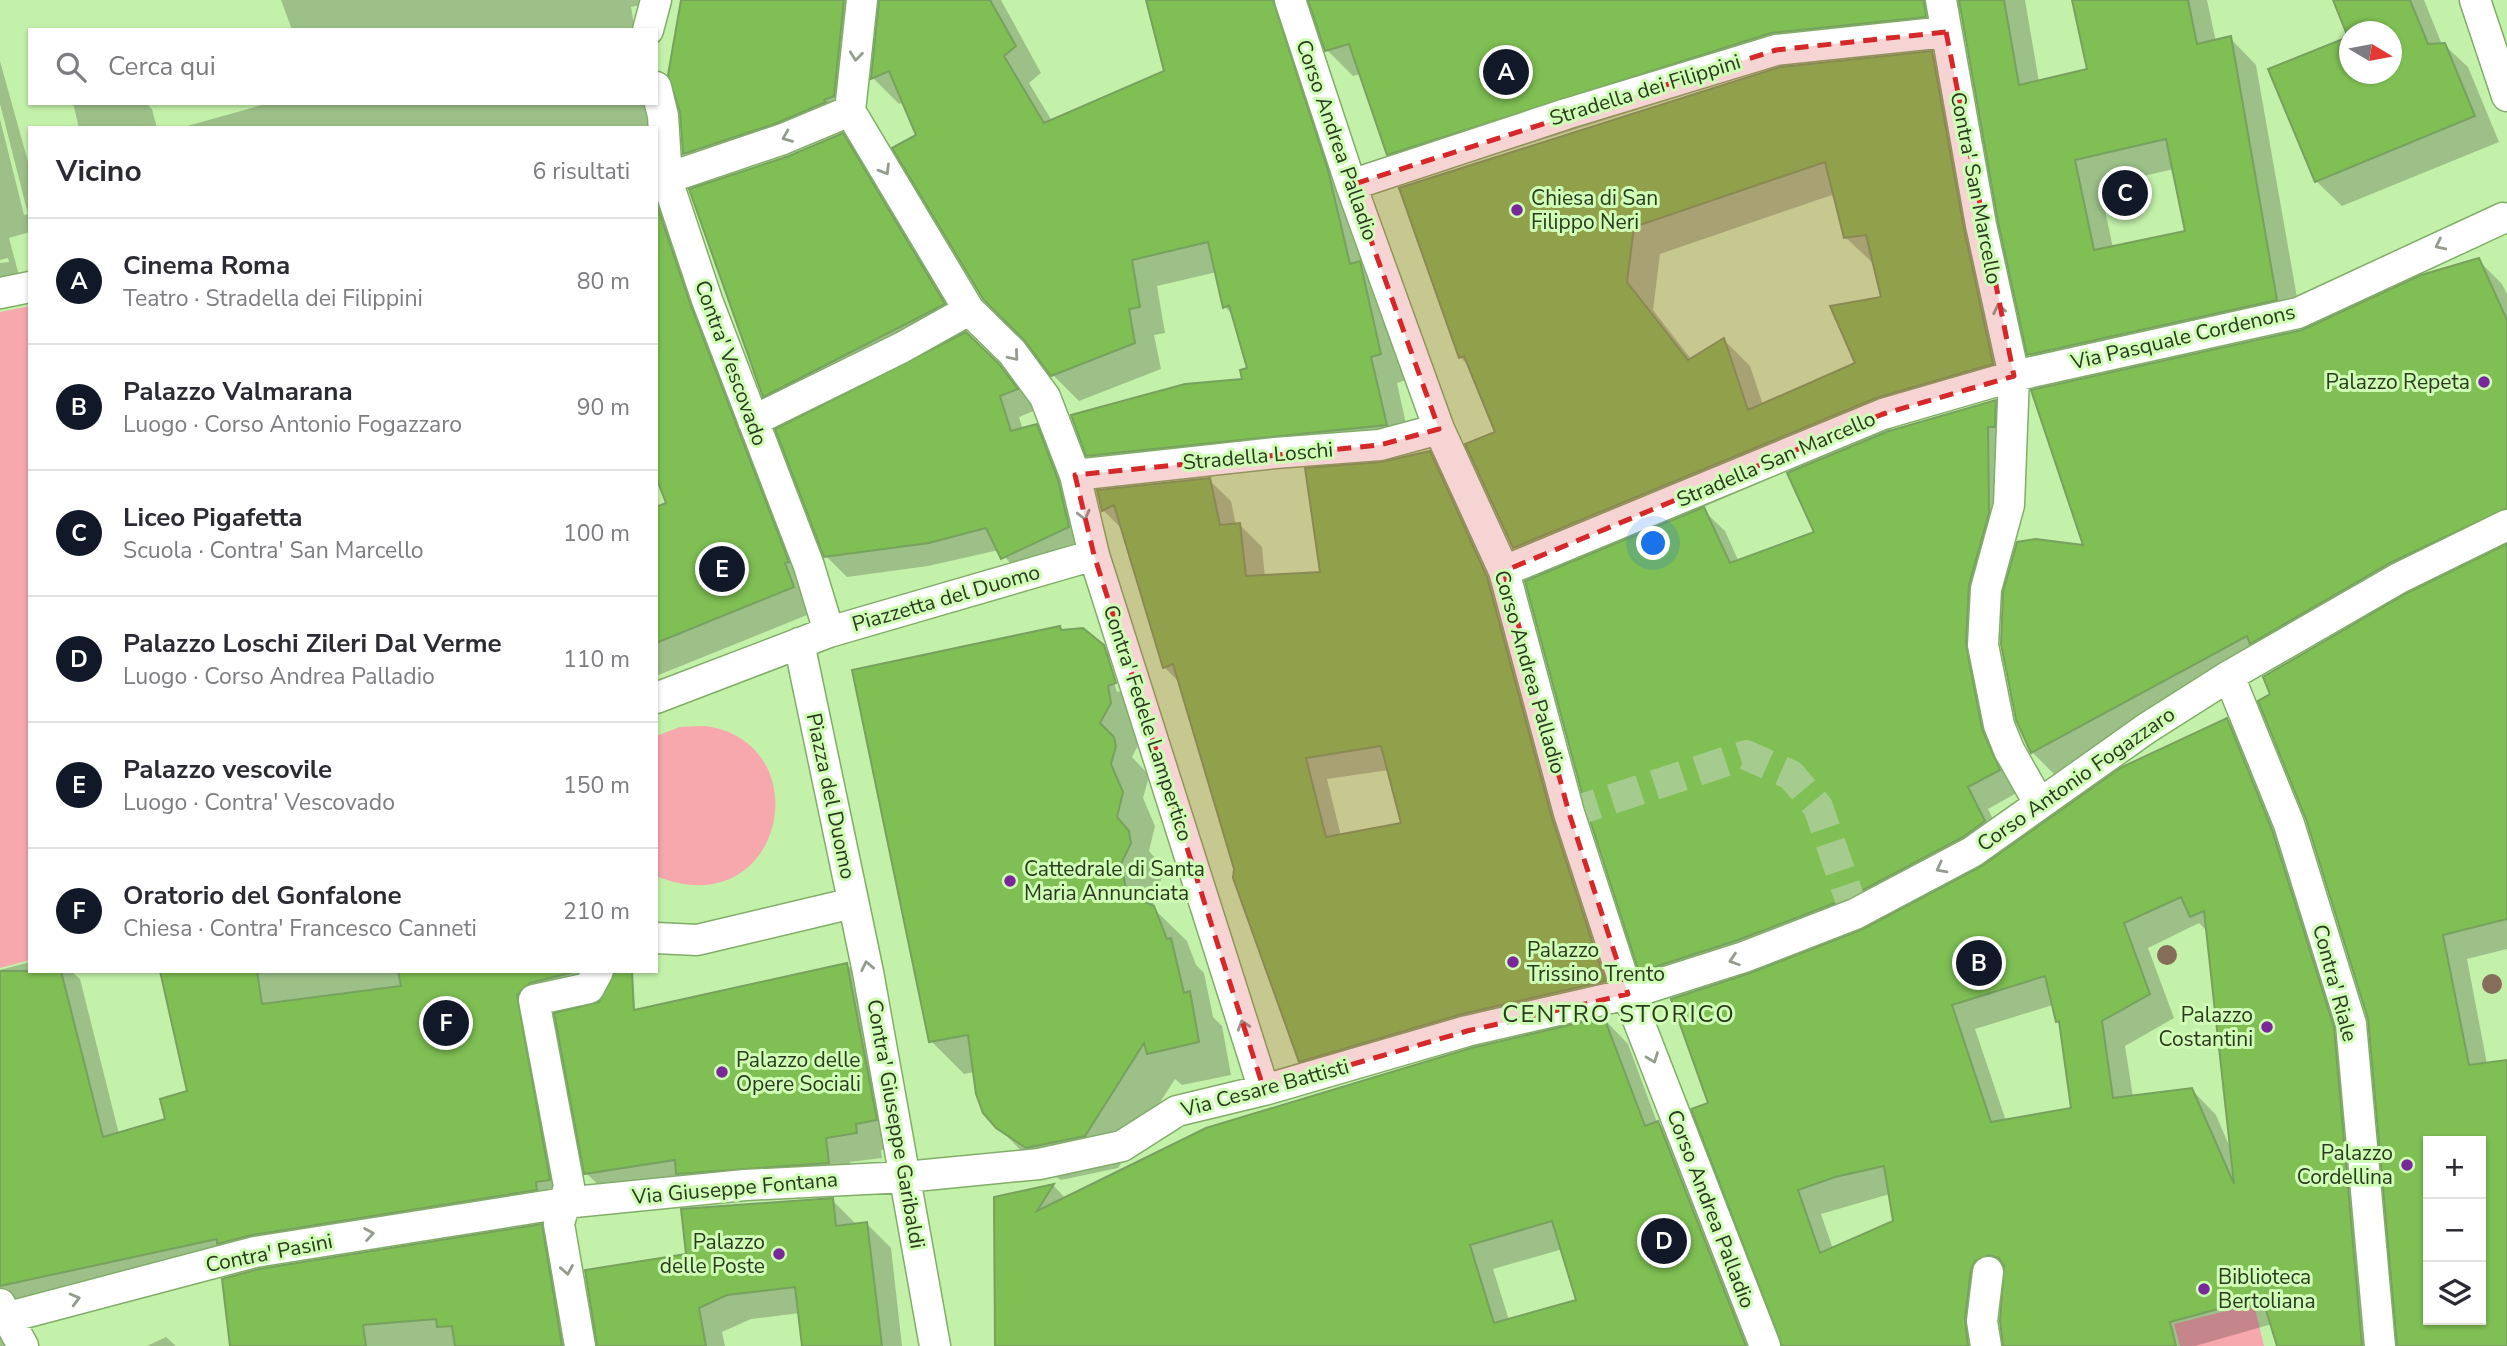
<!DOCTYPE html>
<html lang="it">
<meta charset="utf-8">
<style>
body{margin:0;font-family:"Nunito Sans",sans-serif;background:#f7f7f7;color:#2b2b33}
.controls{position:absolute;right:21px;bottom:21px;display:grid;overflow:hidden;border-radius:0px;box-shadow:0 2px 5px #0004}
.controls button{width:63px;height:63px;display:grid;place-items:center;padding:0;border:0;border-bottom:2px solid #e1e1e2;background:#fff;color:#2b2b33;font:35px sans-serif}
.compass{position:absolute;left:2339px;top:21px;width:63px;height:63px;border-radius:50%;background:#fff;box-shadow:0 2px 5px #0004;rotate:100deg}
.you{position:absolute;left:1654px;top:544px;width:24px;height:24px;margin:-18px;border:5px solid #fff;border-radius:50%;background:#1a73e8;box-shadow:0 0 0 10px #1a73e833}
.badge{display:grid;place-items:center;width:46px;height:46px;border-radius:50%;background:#111827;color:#fff;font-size:23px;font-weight:700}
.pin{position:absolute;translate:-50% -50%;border:4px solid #fff;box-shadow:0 2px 7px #0006}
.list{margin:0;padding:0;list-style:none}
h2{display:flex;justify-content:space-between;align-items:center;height:91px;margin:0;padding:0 28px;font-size:30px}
h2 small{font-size:23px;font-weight:400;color:#7c7c81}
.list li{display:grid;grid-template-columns:46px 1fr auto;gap:21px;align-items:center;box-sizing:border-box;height:126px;padding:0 28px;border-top:2px solid #e1e1e2}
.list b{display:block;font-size:26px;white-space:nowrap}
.list p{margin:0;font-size:23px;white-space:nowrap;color:#7c7c81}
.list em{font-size:23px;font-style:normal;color:#7c7c81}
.icon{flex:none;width:38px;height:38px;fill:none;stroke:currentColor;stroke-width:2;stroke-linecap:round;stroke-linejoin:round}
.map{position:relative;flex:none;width:2507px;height:1346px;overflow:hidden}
.search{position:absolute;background:#fff;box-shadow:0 2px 5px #0004;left:28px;top:28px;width:630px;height:77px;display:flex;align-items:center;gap:18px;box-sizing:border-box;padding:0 24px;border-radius:0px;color:#7c7c81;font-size:26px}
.panel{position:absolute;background:#fff;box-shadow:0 2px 5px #0004;left:28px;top:126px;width:630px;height:847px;border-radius:0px}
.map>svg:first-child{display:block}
</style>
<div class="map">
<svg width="2507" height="1346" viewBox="0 0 2507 1346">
<rect width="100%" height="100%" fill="#c4f1aa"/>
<!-- green -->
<path fill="#f6a8ad" d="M30 306V960L0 968V312Z
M680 727C690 727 702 725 712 727 821 750 781 927 656 876V736Z
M2254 1304 2264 1346H2180L2174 1324Z"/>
<!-- shadow -->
<path fill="#0003" fill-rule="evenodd" d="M281 0H667L631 7 635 30H292Z
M683 0H872L857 119 708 177 685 154Z
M881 0H1001L1041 73 1029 83 1052 121 1166 72 1148 0H2025L2039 82 2089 71 2074 0H2207L2216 42 2230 38 2256 65 2302 326 2055 381 2029 354 1962 10 1950 20 1798 59 1415 180 1389 154 1361 74 1353 76 1327 50 1313 8 1302 15 1406 380 1397 383 1412 451 1115 482 1088 455 1244 381 1249 369 1234 316 1225 307 1217 272 1157 286 1165 333 1154 335 1161 369 1079 401 1053 375 918 136 904 102 899 104 873 78ZM2174 169 2187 232 2113 248 2100 186Z
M2335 0H2424L2441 42 2468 67 2499 142 2342 206 2316 181 2270 70 2350 38V74H2392V32H2350V37Z
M1932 53 1958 80 2019 390 1890 429 1891 432 1995 402 2016 423 1990 607 2020 791 1988 809 2005 843 1662 992 1641 971 1543 576 1514 547 1497 433 1471 368 1460 357 1401 189ZM1835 194 1845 237 1874 264 1883 298 1857 364 1763 405 1750 366 1724 340 1691 359 1653 310 1660 254ZM1788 471 1816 533 1739 562 1725 531 1701 508Z
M0 61 30 169V232L9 238 21 283 0 288V263L9 262 8 258 0 260V119L24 215 28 214 0 104Z
M73 103H146L152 109 157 128H79Z
M269 103H653L817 611 656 676V509L668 504 656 472V128H180Z
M842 135 868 160 969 329 964 332 1019 386 1036 410 1019 417 1023 430 1036 426 1057 447 1089 547 1023 578 999 550 928 566 847 577 826 556 792 423 764 396 789 157Z
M2478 260 2502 284 2507 294V541L2415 587 2276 667 2270 661 2056 776 2032 752 2086 547 2303 332Z
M1429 453 1451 475 1509 600 1626 1003 1322 1082 1301 1061 1235 869 1180 683 1164 667 1123 530 1103 510 1099 492 1209 480 1231 501 1236 525H1240L1262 547 1265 577 1322 573 1382 464ZM1389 770 1403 824 1341 836 1327 779Z
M2507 546V949L2467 959 2487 1064 2507 1061V1346H2399L2370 1022ZM2428 1141H2481V1320H2428Z
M1060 628 1103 647 1137 680 1143 736 1132 757 1146 772 1148 780 1143 798 1155 826 1149 851 1161 865 1163 876 1152 898 1155 910 1187 941 1196 965 1204 973 1213 1017 1222 1026 1231 1075 1182 1085 1175 1079 1118 1168 1061 1180 1031 1161 998 1127 974 1072 964 1074 931 1041ZM1107 660H1111L1121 691 1117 692Z
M2227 720 2251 745 2357 1053 2384 1346H2279L2272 1324 2195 1346H2004L2005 1280 1994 1294 1988 1346H1784L1710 1104 1751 975 1864 931 1983 868ZM2199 923 2208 932 2231 1150 2216 1115 2192 1090 2133 1097 2125 1046 2174 1018 2148 948ZM2053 1005 2057 1022 2062 1026 2073 1109 2006 1121 1975 1029ZM1890 1194 1895 1222 1833 1249 1821 1214Z
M30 962V971H71L80 979 119 1134 167 1120 189 1093 240 971H590L544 993 573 1203 277 1258 8 1313 14 1346H0V970Z
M847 965 872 990 901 1145 881 1150 882 1158 850 1162 853 1188 612 1198 586 1173Z
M1604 1019 1628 1044 1657 1122 1682 1147 1760 1346H997L996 1199 1054 1186 1066 1199ZM1563 1249 1578 1301 1509 1320 1493 1269Z
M832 1200 856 1224H867L891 1248 902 1346H804L800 1313 751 1319 722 1332 725 1346H598L688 1256Z
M541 1226 565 1250 581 1346H232Z
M166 1337 176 1346H147Z"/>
<!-- building -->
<path fill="#7fbf54" stroke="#77a15e" stroke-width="2" fill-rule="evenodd" d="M681 0H844L834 96 824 100 826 102 777 123 683 154 680 112 668 75Z
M879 0H990L1016 46 1004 56 1044 123 1164 71 1146 0H1273L1328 170 1350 264 1360 261 1381 354 1371 357 1387 425 1086 456 1071 415 1185 384 1242 379 1240 370 1247 368 1229 305 1223 308 1208 242 1132 260 1140 307 1129 309 1135 343 1051 376 1024 340 983 299 892 148 916 135 889 71 871 79Z
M1308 0H1924L1926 17 1771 33 1387 155 1349 44 1325 51Z
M1959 0H2004L2019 85 2087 69 2072 0H2188L2197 44 2231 36 2277 300 2027 355 1998 222ZM2166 139 2185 231 2094 250 2075 160Z
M2333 0H2410L2428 44 2445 43 2475 116 2315 182 2268 69 2348 37ZM2349 32H2391V74H2349Z
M1932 51 1964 229 1993 364 1876 398 1513 548 1465 444 1495 432 1464 356 1459 358 1399 188 1780 67ZM1825 162 1844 238 1866 235 1881 297 1830 306 1855 363 1748 410 1724 338 1688 360 1627 282 1634 227Z
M843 133 945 304 763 397 689 189 789 156Z
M656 203 691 306 789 562 785 563 794 587 656 643V507L666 503 656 477Z
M2479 258 2507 320V508L2390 563 2250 644 2247 636 2031 753 2016 720 2001 644 2003 592 2017 542 2036 539 2083 545 2031 390 2302 330 2421 275Z
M966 332 999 364 1018 389 1000 396 1011 431 1037 424 1058 480 1069 527 1001 559 986 528 929 543 824 557 775 429Z
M1996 400 1995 427H1988L1989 513 1969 585 1966 644 1982 729 2000 770 1968 787 1985 821 1963 837 1848 898 1738 940 1639 972 1586 808 1525 581 1704 507 1730 563 1814 532 1787 473 1889 431Z
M1430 451 1487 577 1552 818 1605 981 1462 1014 1299 1062 1233 878 1234 869 1173 664 1163 668 1114 505 1102 511 1097 490 1210 478 1220 525 1240 523 1246 576 1320 572 1305 468 1381 462ZM1381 746 1401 823 1326 837 1306 758Z
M2507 544V919L2443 935 2469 1065 2507 1060V1346H2397L2368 1019 2306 819 2258 701 2270 694 2263 677 2407 593ZM2428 1141H2481V1320H2428Z
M1060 626 1061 630 1083 628 1104 645 1116 683 1108 686 1111 703 1100 723 1114 737 1116 746 1111 764 1123 792 1117 817 1129 831 1131 843 1121 864 1127 894 1154 906 1167 939 1171 938 1184 993 1190 991 1199 1042 1147 1054 1144 1043 1085 1136 1026 1148 996 1128 983 1113 976 1094 968 1035 929 1042 852 670Z
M2227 718 2272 830 2334 1027 2362 1346H2277L2262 1297 2170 1322 2176 1346H2003L2000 1321 2004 1266 1999 1258 1989 1255 1975 1261 1971 1270 1965 1319 1968 1346H1782L1691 1109 1708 1103 1671 999 1750 973 1863 929 1982 866 2120 768ZM2181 897 2190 917 2204 911 2234 1184 2192 1088 2113 1098 2102 1021 2150 994 2124 923ZM2045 976 2056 1022 2059 1021 2071 1108 1991 1122 1952 1005ZM1884 1166 1893 1221 1820 1253 1798 1190 1835 1177Z
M847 963 877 1120 856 1124 857 1133 826 1138 829 1163 676 1174 675 1160 584 1174 554 1013 599 1002 615 971H632L634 1010Z
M0 971H61L103 1137 165 1119 160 1099 187 1091 160 971H257L262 1004 401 986 398 971H578L530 983 517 995 550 1180 536 1182 537 1190 252 1235 217 1244V1239L0 1286Z
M1604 1017 1645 1126 1658 1121 1746 1346H995L994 1197 1054 1184 1037 1211 1206 1128 1471 1048ZM1552 1221 1576 1300 1494 1323 1470 1245Z
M833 1198 836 1226 867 1222 882 1346H802L795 1287 727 1295 699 1308 706 1346H597L585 1270 686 1254 681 1209Z
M542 1224 562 1346H455L452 1326 437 1327 436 1319 363 1325 366 1346H230L222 1279 259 1269Z"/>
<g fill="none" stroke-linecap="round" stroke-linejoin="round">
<!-- pedestrian-tunnel -->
<path stroke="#a5cc8e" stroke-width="30" stroke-dasharray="30 15" stroke-linecap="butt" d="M1569 813 1746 755 1791 775 1818 807 1855 914"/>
<!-- pedestrian casing -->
<g stroke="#82ad69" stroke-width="33">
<path id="pedestrian" d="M862 0 850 111 969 310 1012 352 1045 397 1075 475 1094 555 1264 1090
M1290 0 1351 185 1439 429 1504 571 1569 813 1628 994 1765 1346
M1941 0 1981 225 2014 376 2009 505 1986 589 1983 645 1999 725 2009 750 2039 803
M2475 0 2507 96
M648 30 656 0
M656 87 663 116 667 180 707 300 809 566 829 632
M656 182 783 139 850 111
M1351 185 1566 114 1776 50 1946 32
M0 293 30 287
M753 421 901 348 969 310
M1075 475 1275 453 1380 445 1439 429
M1504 571 1883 414 2014 376 2298 313 2503 218
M799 643 868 972 935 1346
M2229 676 2289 824 2351 1024 2380 1346
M656 698 829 632 1094 555
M656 938 697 940 853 903
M0 1304 23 1346
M9 1317 255 1252 564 1203 745 1185 905 1177 1039 1164 1122 1146 1177 1111 1264 1090 1467 1031 1628 994 1744 957 1855 914 1972 852 2147 728 2229 676 2399 578 2507 525
M580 1346 559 1224 569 1186 534 1000 589 988 598 971
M1986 1346 1982 1321 1988 1272"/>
</g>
<!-- pedestrian -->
<use href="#pedestrian" stroke="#fff" stroke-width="30"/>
</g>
<!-- trees -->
<g fill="#866d59">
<circle cx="2167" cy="955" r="10"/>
<circle cx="2492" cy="984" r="10"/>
</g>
<!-- one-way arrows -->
<defs><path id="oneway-chevron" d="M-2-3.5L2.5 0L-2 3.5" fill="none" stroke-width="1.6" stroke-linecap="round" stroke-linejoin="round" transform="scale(1.75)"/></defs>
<g stroke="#949c8e">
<use href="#oneway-chevron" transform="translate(856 56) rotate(96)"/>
<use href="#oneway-chevron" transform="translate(787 137) rotate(158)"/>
<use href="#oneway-chevron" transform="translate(885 170) rotate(59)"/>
<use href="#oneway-chevron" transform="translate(2440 245) rotate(154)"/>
<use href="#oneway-chevron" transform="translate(1999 309) rotate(-102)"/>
<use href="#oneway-chevron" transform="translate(1014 356) rotate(50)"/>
<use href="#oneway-chevron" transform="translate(1084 515) rotate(76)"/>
<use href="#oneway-chevron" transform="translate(1941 868) rotate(152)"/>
<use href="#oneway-chevron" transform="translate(1734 960) rotate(162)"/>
<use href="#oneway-chevron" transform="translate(867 966) rotate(-102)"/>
<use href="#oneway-chevron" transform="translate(1243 1025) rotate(-108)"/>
<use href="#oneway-chevron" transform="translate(1653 1058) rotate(69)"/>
<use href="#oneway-chevron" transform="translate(369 1234) rotate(-9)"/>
<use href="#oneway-chevron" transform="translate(567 1270) rotate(80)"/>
<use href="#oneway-chevron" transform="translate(75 1299) rotate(-15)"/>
</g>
<!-- marked area -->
<path fill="#d62828" fill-opacity="0.2" stroke="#d62828" stroke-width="5" stroke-dasharray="14 9" stroke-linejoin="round" d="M1946 32 2014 376 1883 414 1504 571 1569 813 1628 994 1467 1031 1264 1090 1094 555 1075 475 1380 445 1439 429 1351 185 1776 50Z"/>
<!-- markers -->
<g fill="#792899" stroke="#d1feb7" stroke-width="2.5">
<circle cx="1517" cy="210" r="7"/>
<circle cx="2484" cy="382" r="7"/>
<circle cx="1010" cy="881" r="7"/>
<circle cx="1513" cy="962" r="7"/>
<circle cx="2267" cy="1027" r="7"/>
<circle cx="722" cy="1072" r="7"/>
<circle cx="2407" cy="1165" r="7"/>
<circle cx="779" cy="1254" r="7"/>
<circle cx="2204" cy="1289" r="7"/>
</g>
<g text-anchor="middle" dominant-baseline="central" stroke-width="6" stroke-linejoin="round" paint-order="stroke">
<!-- street labels -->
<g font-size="21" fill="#293a1e" stroke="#d1feb7">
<text transform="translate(1645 90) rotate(-17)">Stradella dei Filippini</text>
<text transform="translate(1337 140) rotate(71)">Corso Andrea Palladio</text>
<text transform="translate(1976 188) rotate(79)">Contra' San Marcello</text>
<text transform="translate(2183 337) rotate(-13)">Via Pasquale Cordenons</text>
<text transform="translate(731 363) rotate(70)">Contra' Vescovado</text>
<text transform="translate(1258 456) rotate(-5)">Stradella Loschi</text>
<text transform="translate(1776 459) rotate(-23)">Stradella San Marcello</text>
<text transform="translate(946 598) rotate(-16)">Piazzetta del Duomo</text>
<text transform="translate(1530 672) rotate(74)">Corso Andrea Palladio</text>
<text transform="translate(1148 723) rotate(72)">Contra' Fedele Lampertico</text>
<text transform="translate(2076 779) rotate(-35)">Corso Antonio Fogazzaro</text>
<text transform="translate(831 796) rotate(78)">Piazza del Duomo</text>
<text transform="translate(2335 983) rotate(75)">Contra' Riale</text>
<text transform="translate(1265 1088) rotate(-15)">Via Cesare Battisti</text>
<text transform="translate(896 1124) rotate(80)">Contra' Giuseppe Garibaldi</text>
<text transform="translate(735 1188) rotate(-5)">Via Giuseppe Fontana</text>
<text transform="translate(1711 1209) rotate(69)">Corso Andrea Palladio</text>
<text transform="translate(269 1253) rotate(-11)">Contra' Pasini</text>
</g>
<!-- poi labels -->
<g font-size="21" fill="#293a1e" stroke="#d1feb7" text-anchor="start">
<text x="1531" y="198">Chiesa di San<tspan x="1531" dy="24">Filippo Neri</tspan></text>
<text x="2470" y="382" text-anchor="end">Palazzo Repeta</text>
<text x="1024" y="869">Cattedrale di Santa<tspan x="1024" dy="24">Maria Annunciata</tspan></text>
<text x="1527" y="950">Palazzo<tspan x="1527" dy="24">Trissino Trento</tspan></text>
<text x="2253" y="1015" text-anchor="end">Palazzo<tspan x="2253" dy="24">Costantini</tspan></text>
<text x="736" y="1060">Palazzo delle<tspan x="736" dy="24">Opere Sociali</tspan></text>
<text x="2393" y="1153" text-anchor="end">Palazzo<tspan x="2393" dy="24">Cordellina</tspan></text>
<text x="765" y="1242" text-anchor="end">Palazzo<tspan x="765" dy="24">delle Poste</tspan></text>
<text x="2218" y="1277">Biblioteca<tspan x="2218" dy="24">Bertoliana</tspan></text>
</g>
<!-- quarter labels -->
<g font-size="24" letter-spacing="2" fill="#293a1e" stroke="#d1feb7">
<text x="1619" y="1014">CENTRO STORICO</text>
</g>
</g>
</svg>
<div class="controls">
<button>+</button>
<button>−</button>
<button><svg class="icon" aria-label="layers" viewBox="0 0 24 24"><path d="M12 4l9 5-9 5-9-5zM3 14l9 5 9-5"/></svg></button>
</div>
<svg class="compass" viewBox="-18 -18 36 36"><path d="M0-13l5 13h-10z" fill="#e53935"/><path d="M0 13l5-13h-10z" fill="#7c7c81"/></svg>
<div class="you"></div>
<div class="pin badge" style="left:1506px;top:72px">A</div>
<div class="pin badge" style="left:1979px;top:963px">B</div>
<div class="pin badge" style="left:2125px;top:193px">C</div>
<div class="pin badge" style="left:1664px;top:1241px">D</div>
<div class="pin badge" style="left:722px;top:569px">E</div>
<div class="pin badge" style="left:446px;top:1023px">F</div>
<div class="search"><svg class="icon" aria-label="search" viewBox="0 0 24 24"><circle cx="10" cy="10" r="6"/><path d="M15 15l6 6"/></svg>Cerca qui</div>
<section class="panel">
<h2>Vicino<small>6 risultati</small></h2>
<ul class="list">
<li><span class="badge">A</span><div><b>Cinema Roma</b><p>Teatro · Stradella dei Filippini</p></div><em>80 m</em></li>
<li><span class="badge">B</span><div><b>Palazzo Valmarana</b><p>Luogo · Corso Antonio Fogazzaro</p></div><em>90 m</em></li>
<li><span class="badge">C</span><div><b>Liceo Pigafetta</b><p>Scuola · Contra' San Marcello</p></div><em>100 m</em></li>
<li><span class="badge">D</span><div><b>Palazzo Loschi Zileri Dal Verme</b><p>Luogo · Corso Andrea Palladio</p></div><em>110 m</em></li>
<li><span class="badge">E</span><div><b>Palazzo vescovile</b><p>Luogo · Contra' Vescovado</p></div><em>150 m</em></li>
<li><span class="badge">F</span><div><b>Oratorio del Gonfalone</b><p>Chiesa · Contra' Francesco Canneti</p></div><em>210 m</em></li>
</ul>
</section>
</div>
